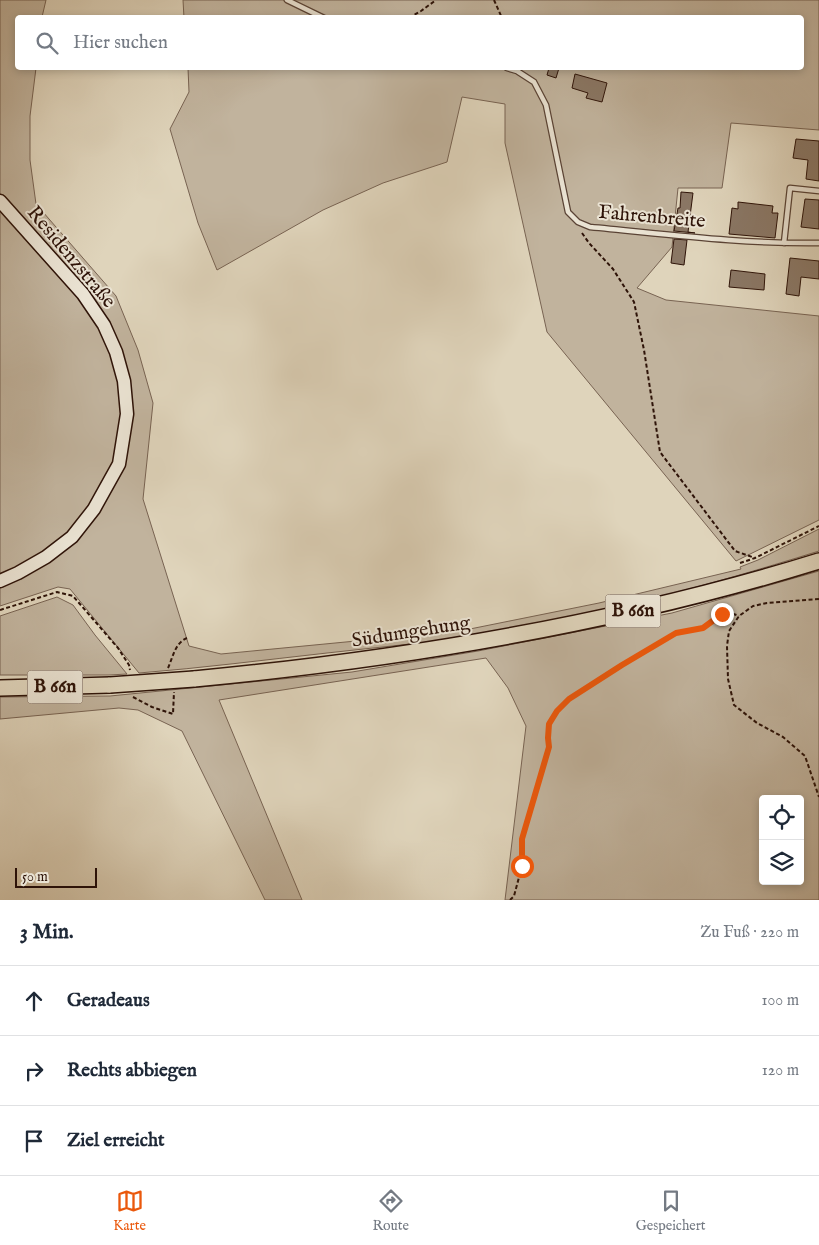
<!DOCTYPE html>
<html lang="de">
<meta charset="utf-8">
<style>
body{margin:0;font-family:"IM FELL English",serif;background:#f6f6f7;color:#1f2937}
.controls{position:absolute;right:15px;bottom:15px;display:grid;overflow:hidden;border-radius:5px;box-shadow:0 2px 8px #0003}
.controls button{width:45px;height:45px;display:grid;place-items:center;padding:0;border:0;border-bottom:1px solid #e0e1e3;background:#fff;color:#1f2937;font:25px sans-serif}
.scale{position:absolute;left:15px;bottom:12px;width:82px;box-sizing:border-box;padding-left:5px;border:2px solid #2e1308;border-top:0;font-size:14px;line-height:18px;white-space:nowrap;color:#2e1308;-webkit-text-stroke:4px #eae3d3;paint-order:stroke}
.stop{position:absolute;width:15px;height:15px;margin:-11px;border:4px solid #ea580c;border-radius:50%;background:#fff}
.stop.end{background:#ea580c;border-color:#fff;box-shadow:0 1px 5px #0008}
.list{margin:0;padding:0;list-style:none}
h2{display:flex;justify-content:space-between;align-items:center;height:65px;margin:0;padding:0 20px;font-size:21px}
h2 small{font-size:16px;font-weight:400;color:#747a83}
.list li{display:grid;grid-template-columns:32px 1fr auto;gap:15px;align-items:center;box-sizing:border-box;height:70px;padding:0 20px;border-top:1px solid #e0e1e3}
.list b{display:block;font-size:19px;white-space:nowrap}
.list em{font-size:16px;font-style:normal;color:#747a83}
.icon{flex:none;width:28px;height:28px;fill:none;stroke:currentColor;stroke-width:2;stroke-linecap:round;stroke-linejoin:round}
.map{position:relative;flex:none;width:819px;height:900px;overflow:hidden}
.search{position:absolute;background:#fff;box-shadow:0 2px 8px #0003;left:15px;right:15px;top:15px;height:55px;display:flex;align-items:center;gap:12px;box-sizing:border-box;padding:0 18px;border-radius:5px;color:#747a83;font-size:19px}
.sheet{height:275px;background:#fff}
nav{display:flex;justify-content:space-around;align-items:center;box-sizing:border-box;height:70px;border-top:1px solid #e0e1e3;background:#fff;font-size:14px;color:#747a83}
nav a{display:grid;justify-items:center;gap:2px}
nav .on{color:#ea580c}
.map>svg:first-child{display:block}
</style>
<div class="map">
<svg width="819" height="900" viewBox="0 0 819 900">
<rect width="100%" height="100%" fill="#dfd4bb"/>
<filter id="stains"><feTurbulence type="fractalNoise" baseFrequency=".004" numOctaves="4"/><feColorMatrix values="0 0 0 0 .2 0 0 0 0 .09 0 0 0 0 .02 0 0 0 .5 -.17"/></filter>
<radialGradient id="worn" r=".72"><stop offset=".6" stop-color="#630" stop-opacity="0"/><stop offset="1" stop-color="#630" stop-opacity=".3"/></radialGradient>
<!-- green -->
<path fill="#c1b39d" stroke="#786352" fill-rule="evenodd" d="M0 0H46L42 17 18 18V68H36L30 116V160L36 204 116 296 138 350 153 403 143 499 189 646 221 654 460 631 599 603 741 569 740 567 758 560 819 529V551C701 588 581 620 459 638 415 644 371 648 327 653 264 660 202 668 139 673L70 589 58 587 0 606Z
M183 0H819V130L731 123 722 188H678L672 247 637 288 666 300 819 316V520L736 561 547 332 505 143V104L462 97 447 162 383 183 323 210 217 270 198 223 170 129 189 92 188 68H802V18H184Z
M819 571V900H505L526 726 508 688 486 658 219 700 302 900H265L182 731 138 710 119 708 0 719V697L110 696 352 672 478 651 672 613ZM763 799H800V881H763Z
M57 597 73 605 95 635 127 674 109 675H0V616Z"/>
<!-- building -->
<path fill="#8a7765" stroke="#2e1308" d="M549 68H559L556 78 547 75Z
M575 74 607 83 602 102 586 98 588 93 572 88Z
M796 139 819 141V181L806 179 808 160 793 158Z
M681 192 693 193 688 232 695 233 674 231 678 208H680Z
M805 199 819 200V229L801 227Z
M738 202 773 206 772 213H778L775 238 729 234 732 208 738 209Z
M674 239 687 240 684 265 671 263Z
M790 258 819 261V279L801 277 799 296 786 294Z
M731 270 765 274 764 290 729 287Z"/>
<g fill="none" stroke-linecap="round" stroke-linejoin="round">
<!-- service casing -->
<g stroke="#5a4335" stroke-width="7">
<path id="service" d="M287 0 324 18
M507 68 517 71 534 82 546 105 568 212 578 222 590 227C666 234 743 244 819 243
M784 243 790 188 819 191"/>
</g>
<!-- secondary casing -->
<g stroke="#2e1308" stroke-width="15">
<path id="secondary" d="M0 201 83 294 104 325 116 352 124 381 127 414 119 464 94 509 72 537 46 557 18 573 0 581"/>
</g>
<!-- primary casing -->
<g stroke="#2e1308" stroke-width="18">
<path id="primary" d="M194 679C405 659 616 624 819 561
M0 688 110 685"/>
</g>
<!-- path -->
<path stroke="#2e1308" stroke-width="2" stroke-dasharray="4 2.5" stroke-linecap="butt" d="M494 0 502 18
M409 18 421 11 436 0
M582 233 589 243 613 269 634 302 644 350 660 452 735 551 755 558
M740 563 755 558 819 526
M819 599 767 603 753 606 739 616 729 631 727 646 728 679 734 705 757 723 783 737 805 756 819 797
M0 610 57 592 73 596 118 648 129 665 130 670
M168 668C173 657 175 643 187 638
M133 697 152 707 173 714 174 692
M510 900 514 896 522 866V839L549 747 548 738 549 724 557 711 569 699 597 682 622 665 676 633 703 628 722 614 728 612 739 616"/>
<!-- service -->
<use href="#service" stroke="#eae3d3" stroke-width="4.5"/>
<!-- secondary -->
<use href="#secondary" stroke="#eae3d3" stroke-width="12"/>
<!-- primary -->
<use href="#primary" stroke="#dfd4bb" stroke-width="15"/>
<!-- primary-bridge casing -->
<g stroke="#2e1308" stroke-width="18" stroke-linecap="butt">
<path id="primary-bridge" d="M110 685 194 679"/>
</g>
<!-- primary-bridge -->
<use href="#primary-bridge" stroke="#dfd4bb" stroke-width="15"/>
</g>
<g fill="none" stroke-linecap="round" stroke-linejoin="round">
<!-- route -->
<path stroke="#ea580c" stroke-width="6" d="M522 866V839L549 747 548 738 549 724 557 711 569 699 622 665 676 633 703 628 722 614"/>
</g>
<g text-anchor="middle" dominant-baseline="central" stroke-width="4" stroke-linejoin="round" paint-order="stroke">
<!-- shield labels -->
<g fill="#eae3d3" stroke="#665145" stroke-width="1">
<rect x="605.5" y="594.5" width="55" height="33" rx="4"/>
<rect x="27.5" y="670.5" width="55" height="33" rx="4"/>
</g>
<g font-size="19" font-weight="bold" fill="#2e1308">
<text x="633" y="611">B 66n</text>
<text x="55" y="687">B 66n</text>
</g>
<!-- street labels -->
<g font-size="20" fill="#2e1308" stroke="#eae3d3">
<text transform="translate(652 217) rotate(5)">Fahrenbreite</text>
<text transform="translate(71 257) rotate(50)">Residenzstraße</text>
<text transform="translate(411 632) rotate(-9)">Südumgehung</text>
</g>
</g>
<rect width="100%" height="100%" filter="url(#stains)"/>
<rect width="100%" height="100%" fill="url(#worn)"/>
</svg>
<div class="controls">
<button><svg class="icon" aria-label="locate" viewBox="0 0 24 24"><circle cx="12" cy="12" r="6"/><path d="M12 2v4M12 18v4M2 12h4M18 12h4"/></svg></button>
<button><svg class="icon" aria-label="layers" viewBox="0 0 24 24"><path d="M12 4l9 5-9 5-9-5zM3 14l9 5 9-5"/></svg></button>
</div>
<div class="scale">50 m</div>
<div class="stop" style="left:522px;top:866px"></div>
<div class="stop end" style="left:722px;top:614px"></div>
<div class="search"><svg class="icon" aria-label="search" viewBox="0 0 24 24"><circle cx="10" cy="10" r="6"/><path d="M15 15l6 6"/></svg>Hier suchen</div>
</div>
<section class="sheet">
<h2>3 Min.<small>Zu Fuß · 220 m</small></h2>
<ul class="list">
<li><svg class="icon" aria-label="ahead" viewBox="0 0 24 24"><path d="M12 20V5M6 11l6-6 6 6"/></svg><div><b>Geradeaus</b></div><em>100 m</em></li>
<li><svg class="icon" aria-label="right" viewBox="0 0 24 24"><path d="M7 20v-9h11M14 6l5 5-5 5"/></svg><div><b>Rechts abbiegen</b></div><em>120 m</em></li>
<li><svg class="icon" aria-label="arrive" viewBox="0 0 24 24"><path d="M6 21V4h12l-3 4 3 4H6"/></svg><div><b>Ziel erreicht</b></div></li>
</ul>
</section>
<nav>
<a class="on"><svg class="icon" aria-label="map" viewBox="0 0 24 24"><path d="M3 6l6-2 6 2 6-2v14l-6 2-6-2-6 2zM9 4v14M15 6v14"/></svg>Karte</a>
<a><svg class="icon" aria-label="directions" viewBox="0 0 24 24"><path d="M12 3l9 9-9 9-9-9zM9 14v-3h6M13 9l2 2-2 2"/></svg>Route</a>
<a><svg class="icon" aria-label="saved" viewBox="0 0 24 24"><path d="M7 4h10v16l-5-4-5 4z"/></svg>Gespeichert</a>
</nav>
